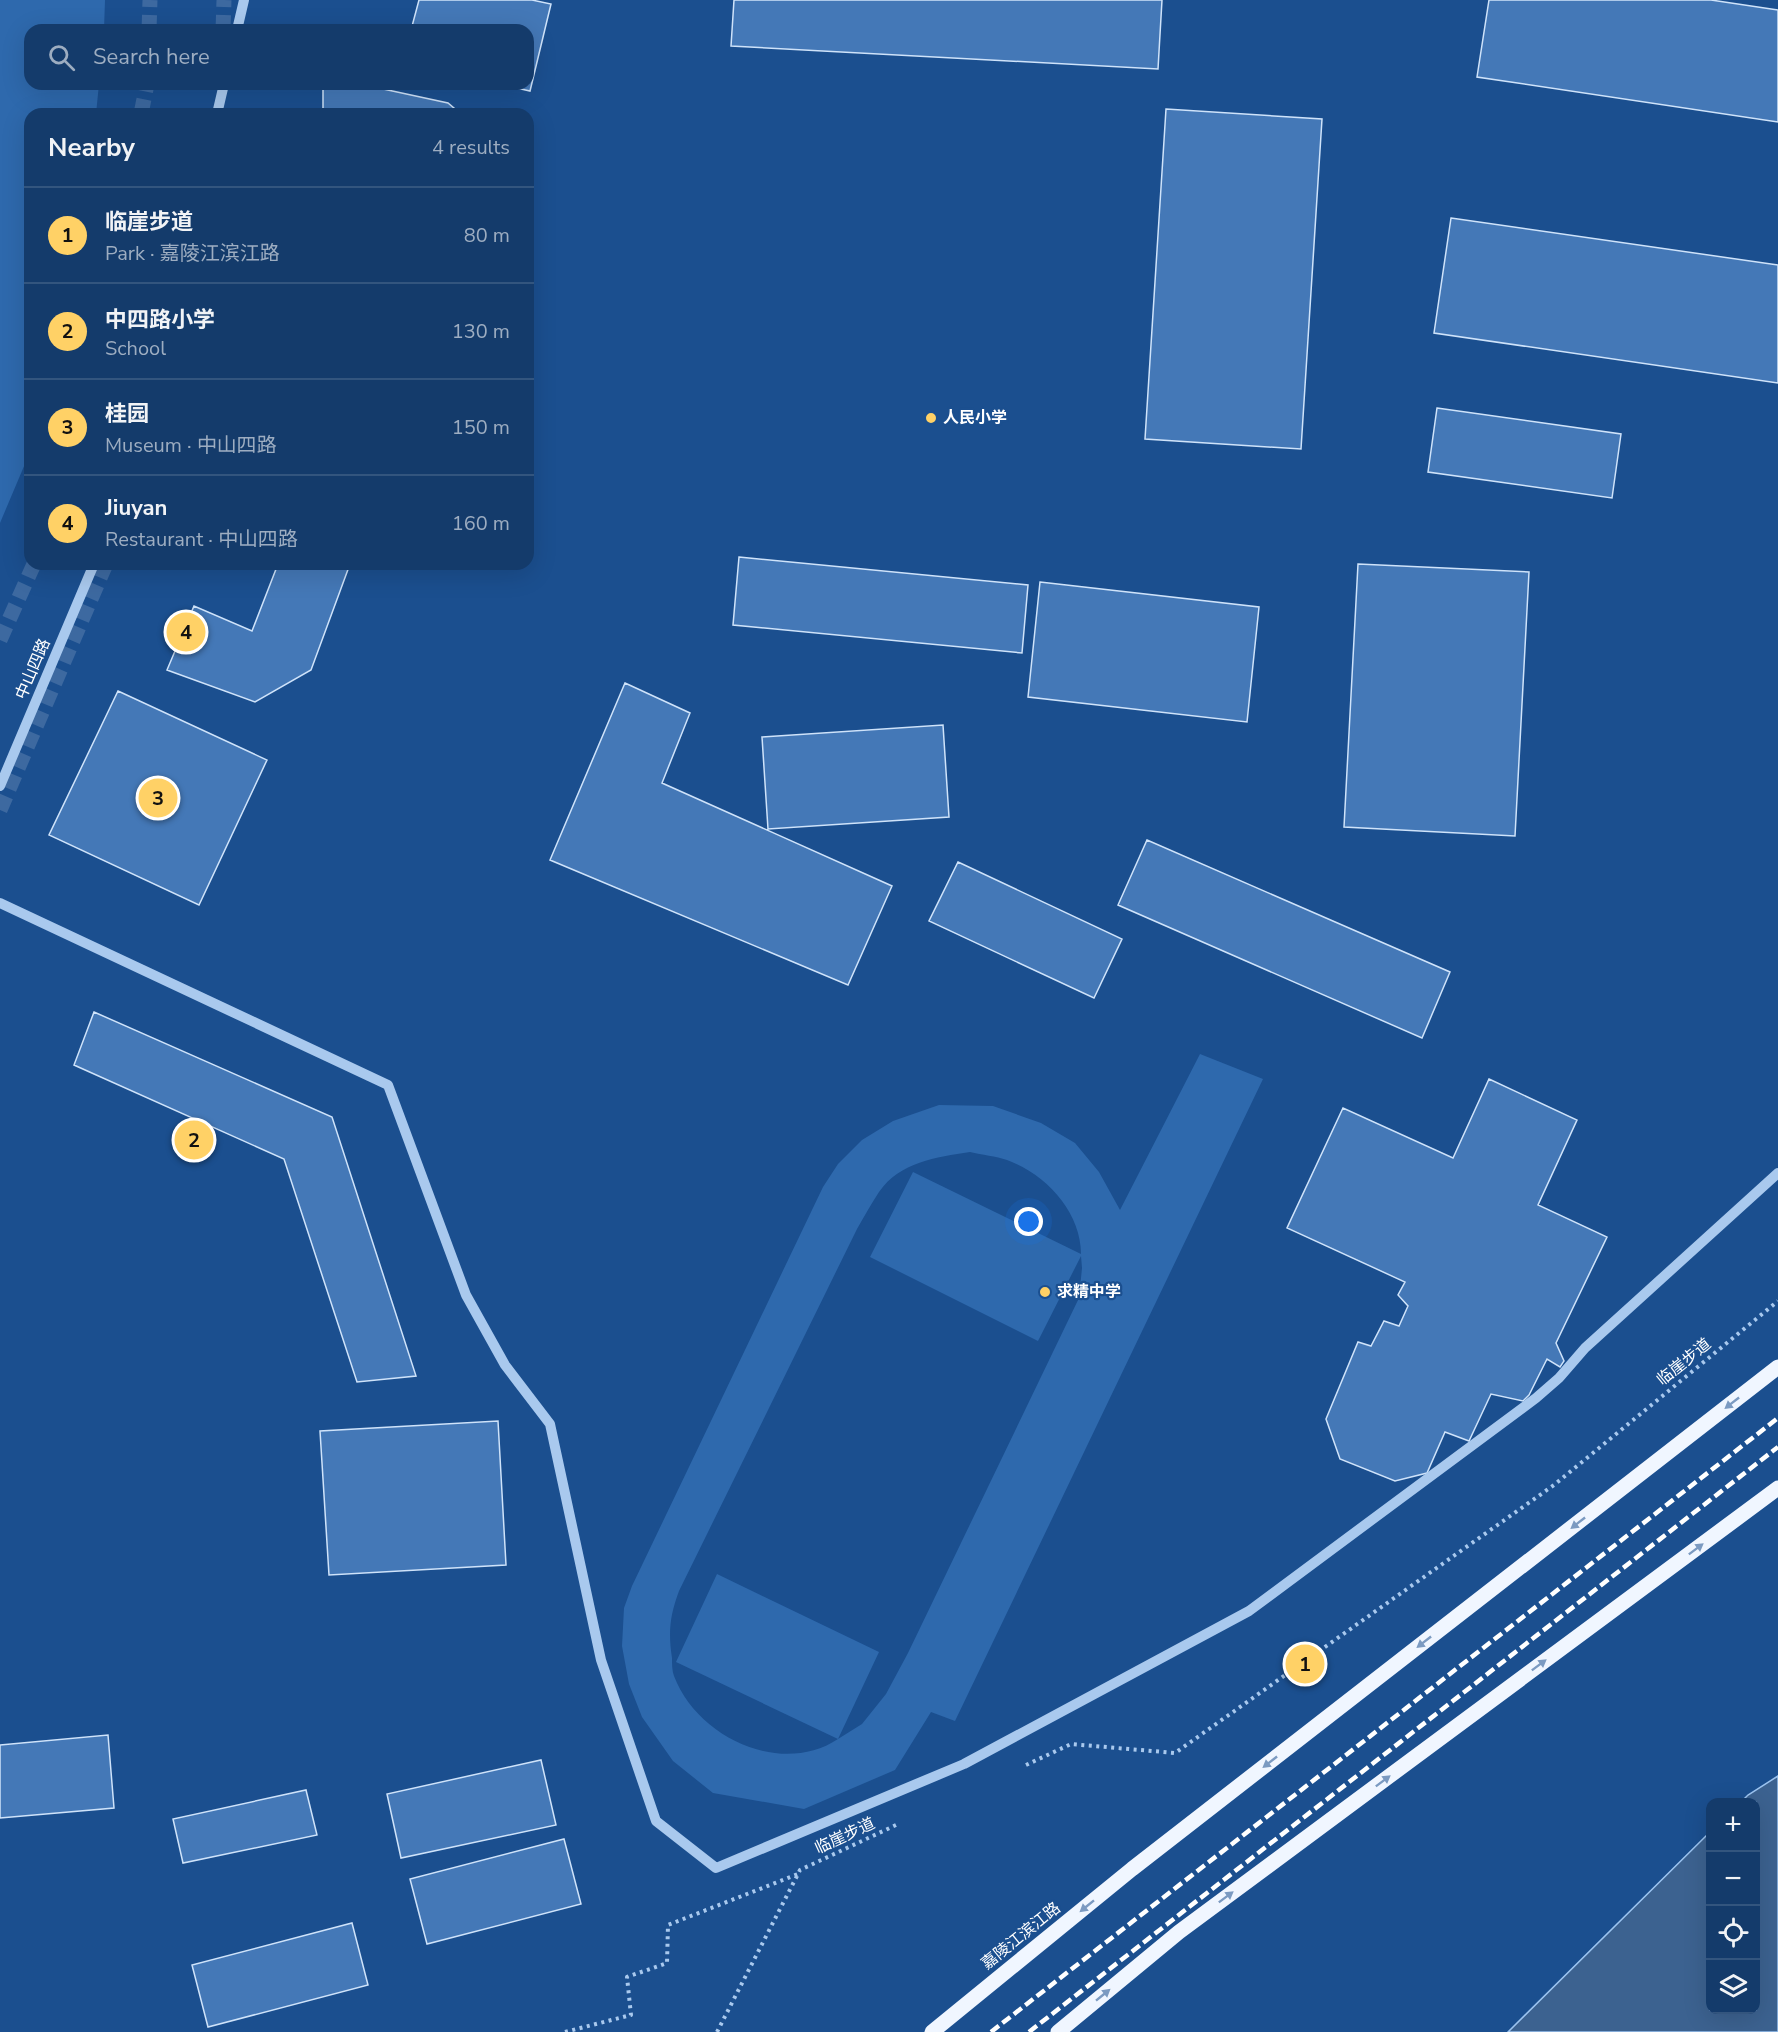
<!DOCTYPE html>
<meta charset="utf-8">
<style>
body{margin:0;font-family:"Nunito Sans","Noto Sans SC",sans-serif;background:#1d4271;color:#f1f3f6}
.controls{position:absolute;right:18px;bottom:18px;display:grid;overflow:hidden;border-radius:12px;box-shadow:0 6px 24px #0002}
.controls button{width:54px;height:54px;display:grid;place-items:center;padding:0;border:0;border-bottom:2px solid #33557e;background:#143b6b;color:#f1f3f6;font:30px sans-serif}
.you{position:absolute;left:1029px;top:1222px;width:21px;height:21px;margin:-15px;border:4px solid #fff;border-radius:50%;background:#1a73e8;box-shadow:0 0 0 9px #1a73e833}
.badge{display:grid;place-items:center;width:39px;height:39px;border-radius:50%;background:#ffd166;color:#111;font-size:20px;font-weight:700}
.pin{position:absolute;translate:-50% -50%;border:3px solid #fff;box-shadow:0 2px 6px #0006}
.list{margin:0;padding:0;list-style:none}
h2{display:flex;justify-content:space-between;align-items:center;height:78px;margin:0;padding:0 24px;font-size:26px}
h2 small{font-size:20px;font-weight:400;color:#9dadc1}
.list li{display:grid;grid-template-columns:39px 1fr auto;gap:18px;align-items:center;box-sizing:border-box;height:96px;padding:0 24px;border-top:2px solid #33557e}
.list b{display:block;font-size:22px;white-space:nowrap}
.list p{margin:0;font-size:20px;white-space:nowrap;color:#9dadc1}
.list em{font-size:20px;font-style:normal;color:#9dadc1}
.icon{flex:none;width:33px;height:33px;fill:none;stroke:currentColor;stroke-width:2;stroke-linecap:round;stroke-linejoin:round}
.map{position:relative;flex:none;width:1778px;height:2032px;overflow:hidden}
.search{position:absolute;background:#143b6b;box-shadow:0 6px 24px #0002;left:24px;top:24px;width:510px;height:66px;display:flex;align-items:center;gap:15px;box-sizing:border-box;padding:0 21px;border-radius:18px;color:#9dadc1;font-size:22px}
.panel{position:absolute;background:#143b6b;box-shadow:0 6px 24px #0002;left:24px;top:108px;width:510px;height:462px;border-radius:18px}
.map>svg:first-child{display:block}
</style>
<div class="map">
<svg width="1778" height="2032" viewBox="0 0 1778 2032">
<rect width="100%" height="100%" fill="#1b4f8f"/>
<!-- green -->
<path fill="#2e69ad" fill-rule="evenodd" d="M0 0H105L104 30H30V84H99L96 114H30V452L0 523Z
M1200 1054 1263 1079 955 1721 931 1712 895 1770 804 1809 713 1793 673 1761 642 1717 629 1684 622 1646 624 1608 632 1586 823 1187 838 1164 862 1140 893 1121 939 1105 993 1106 1041 1123 1075 1143 1099 1172 1120 1210ZM970 1152C982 1155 996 1156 1007 1160 1046 1174 1081 1212 1081 1254L913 1172 870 1257 1038 1341 1081 1256 1082 1268 1079 1298 908 1653 886 1694 862 1724 838 1739 879 1652 717 1574 676 1662 838 1739C781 1777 697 1737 674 1676 672 1671 672 1664 672 1658 668 1632 670 1615 679 1591L857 1229C864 1217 871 1204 879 1192 900 1162 936 1157 970 1152Z"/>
<!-- water -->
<path fill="#3c6290" stroke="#9cc4f0" stroke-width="1.5" d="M1778 1776V2032H1508L1710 1832V2010H1756V1802H1741L1748 1795Z"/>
<!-- building -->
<path fill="#4478b7" stroke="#cfe3fa" stroke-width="1.5" d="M419 0H532L551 4 530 91 499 84H528V30H411Z
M734 0H1162L1158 69 731 46Z
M1489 0H1711L1778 10V122L1477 77Z
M323 84H360L448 103 461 114H323Z
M1166 109 1322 119 1301 449 1145 439Z
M1451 218 1778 265V383L1434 333Z
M1437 408 1621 434 1612 498 1428 472Z
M739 557 1028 585 1022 653 733 625Z
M278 564H350L311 670 255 702 167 670 194 606 252 631Z
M1358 564 1529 572 1515 836 1344 827Z
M1040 582 1259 607 1247 722 1028 697Z
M625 683 690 713 662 783 892 886 848 985 550 860Z
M118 691 267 760 199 905 49 835Z
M943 725 949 817 768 829 762 737Z
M1147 840 1450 972 1422 1038 1118 905Z
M958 862 1122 939 1094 998 929 921Z
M94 1012 332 1117 416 1376 357 1382 284 1159 74 1065Z
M1489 1079 1577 1120 1538 1205 1607 1237 1556 1343 1564 1361 1560 1367 1547 1359 1529 1395 1523 1401 1491 1394 1469 1441 1445 1432 1427 1473 1395 1481 1340 1459 1326 1419 1358 1342 1371 1346 1384 1321 1399 1326 1408 1306 1398 1295 1405 1282 1287 1228 1343 1108 1453 1158Z
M498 1421 506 1565 329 1575 320 1431Z
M108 1735 114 1808 0 1818V1745Z
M541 1760 556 1825 401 1858 387 1794Z
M306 1790 317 1835 183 1863 173 1819Z
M564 1839 581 1904 427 1944 410 1879Z
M352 1923 368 1985 208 2027 192 1965Z"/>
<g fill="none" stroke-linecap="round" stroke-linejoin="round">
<!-- major-tunnel -->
<path stroke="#3d69a0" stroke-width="15" stroke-dasharray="15 8" stroke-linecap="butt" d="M149 30 150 0
M223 30 224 0
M141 114 147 84
M0 640 34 564
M0 810 106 564"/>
<!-- path -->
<path stroke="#a9c9ee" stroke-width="4" stroke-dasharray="3 4.5" stroke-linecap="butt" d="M1026 1765 1071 1744 1175 1753 1554 1485 1778 1301
M565 2032 631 2015 627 1977 667 1963 668 1925 798 1874
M717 2032 800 1870 896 1825"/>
<!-- minor -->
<path stroke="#a9c9ee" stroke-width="10" d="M237 30 244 0
M217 114 224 84
M0 786 94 564
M0 903 388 1085 466 1295 505 1365 550 1424 601 1660 656 1821 716 1868 964 1764 1249 1611 1536 1398 1559 1378 1585 1348 1778 1173"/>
<!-- major -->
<path stroke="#f0f6ff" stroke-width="15" d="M932 2032 1132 1869 1778 1367
M1058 2032 1179 1932 1778 1488"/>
<!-- rail -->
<path stroke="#fff" stroke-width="4.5" stroke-dasharray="10 4.5" stroke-linecap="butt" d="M991 2032 1778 1418
M1029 2032 1778 1447"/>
</g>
<!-- one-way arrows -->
<defs><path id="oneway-solid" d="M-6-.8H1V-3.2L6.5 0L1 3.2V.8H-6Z" transform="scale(1.5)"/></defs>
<g fill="#7b9ac1">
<use href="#oneway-solid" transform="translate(1732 1403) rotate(142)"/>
<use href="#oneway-solid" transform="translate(1578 1523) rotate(142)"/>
<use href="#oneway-solid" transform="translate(1696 1549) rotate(-37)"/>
<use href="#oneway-solid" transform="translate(1424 1642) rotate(142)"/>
<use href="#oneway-solid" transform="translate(1539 1665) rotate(-37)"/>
<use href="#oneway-solid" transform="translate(1270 1762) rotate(142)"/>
<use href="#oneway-solid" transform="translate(1383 1781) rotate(-37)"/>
<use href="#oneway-solid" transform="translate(1226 1897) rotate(-37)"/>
<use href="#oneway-solid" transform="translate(1087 1906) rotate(141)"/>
<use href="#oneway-solid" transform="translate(1103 1995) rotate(-39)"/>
</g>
<!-- markers -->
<g fill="#ffd166" stroke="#1b4f8f" stroke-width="2">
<circle cx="931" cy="418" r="6"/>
<circle cx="1045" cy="1292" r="6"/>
</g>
<g text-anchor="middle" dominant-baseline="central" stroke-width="4.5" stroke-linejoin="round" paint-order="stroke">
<!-- poi labels -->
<g font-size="16" font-weight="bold" fill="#fff" stroke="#1b4f8f" text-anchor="start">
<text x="943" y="418">人民小学</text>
<text x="1057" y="1292">求精中学</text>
</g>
<!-- street labels -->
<g font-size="16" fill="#fff" stroke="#1b4f8f">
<text transform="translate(33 669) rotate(-67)">中山四路</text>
<text transform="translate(1684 1362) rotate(-39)">临崖步道</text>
<text transform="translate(845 1836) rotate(-25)">临崖步道</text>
<text transform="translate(1021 1936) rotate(-39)">嘉陵江滨江路</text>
</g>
</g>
</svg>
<div class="controls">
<button>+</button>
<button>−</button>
<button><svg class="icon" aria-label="locate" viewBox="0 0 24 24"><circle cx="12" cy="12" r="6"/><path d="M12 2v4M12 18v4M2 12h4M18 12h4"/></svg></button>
<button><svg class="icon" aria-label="layers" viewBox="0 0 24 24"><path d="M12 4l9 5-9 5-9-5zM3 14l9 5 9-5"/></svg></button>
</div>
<div class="you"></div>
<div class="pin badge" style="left:1305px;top:1664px">1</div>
<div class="pin badge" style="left:194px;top:1140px">2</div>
<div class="pin badge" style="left:158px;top:798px">3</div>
<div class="pin badge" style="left:186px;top:632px">4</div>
<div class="search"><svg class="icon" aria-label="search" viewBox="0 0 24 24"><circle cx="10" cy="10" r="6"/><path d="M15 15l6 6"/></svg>Search here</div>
<section class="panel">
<h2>Nearby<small>4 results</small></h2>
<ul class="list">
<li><span class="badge">1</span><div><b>临崖步道</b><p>Park · 嘉陵江滨江路</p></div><em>80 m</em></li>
<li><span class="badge">2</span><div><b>中四路小学</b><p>School</p></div><em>130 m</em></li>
<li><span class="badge">3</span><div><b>桂园</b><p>Museum · 中山四路</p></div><em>150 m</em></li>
<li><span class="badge">4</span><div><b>Jiuyan</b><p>Restaurant · 中山四路</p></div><em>160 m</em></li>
</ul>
</section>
</div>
